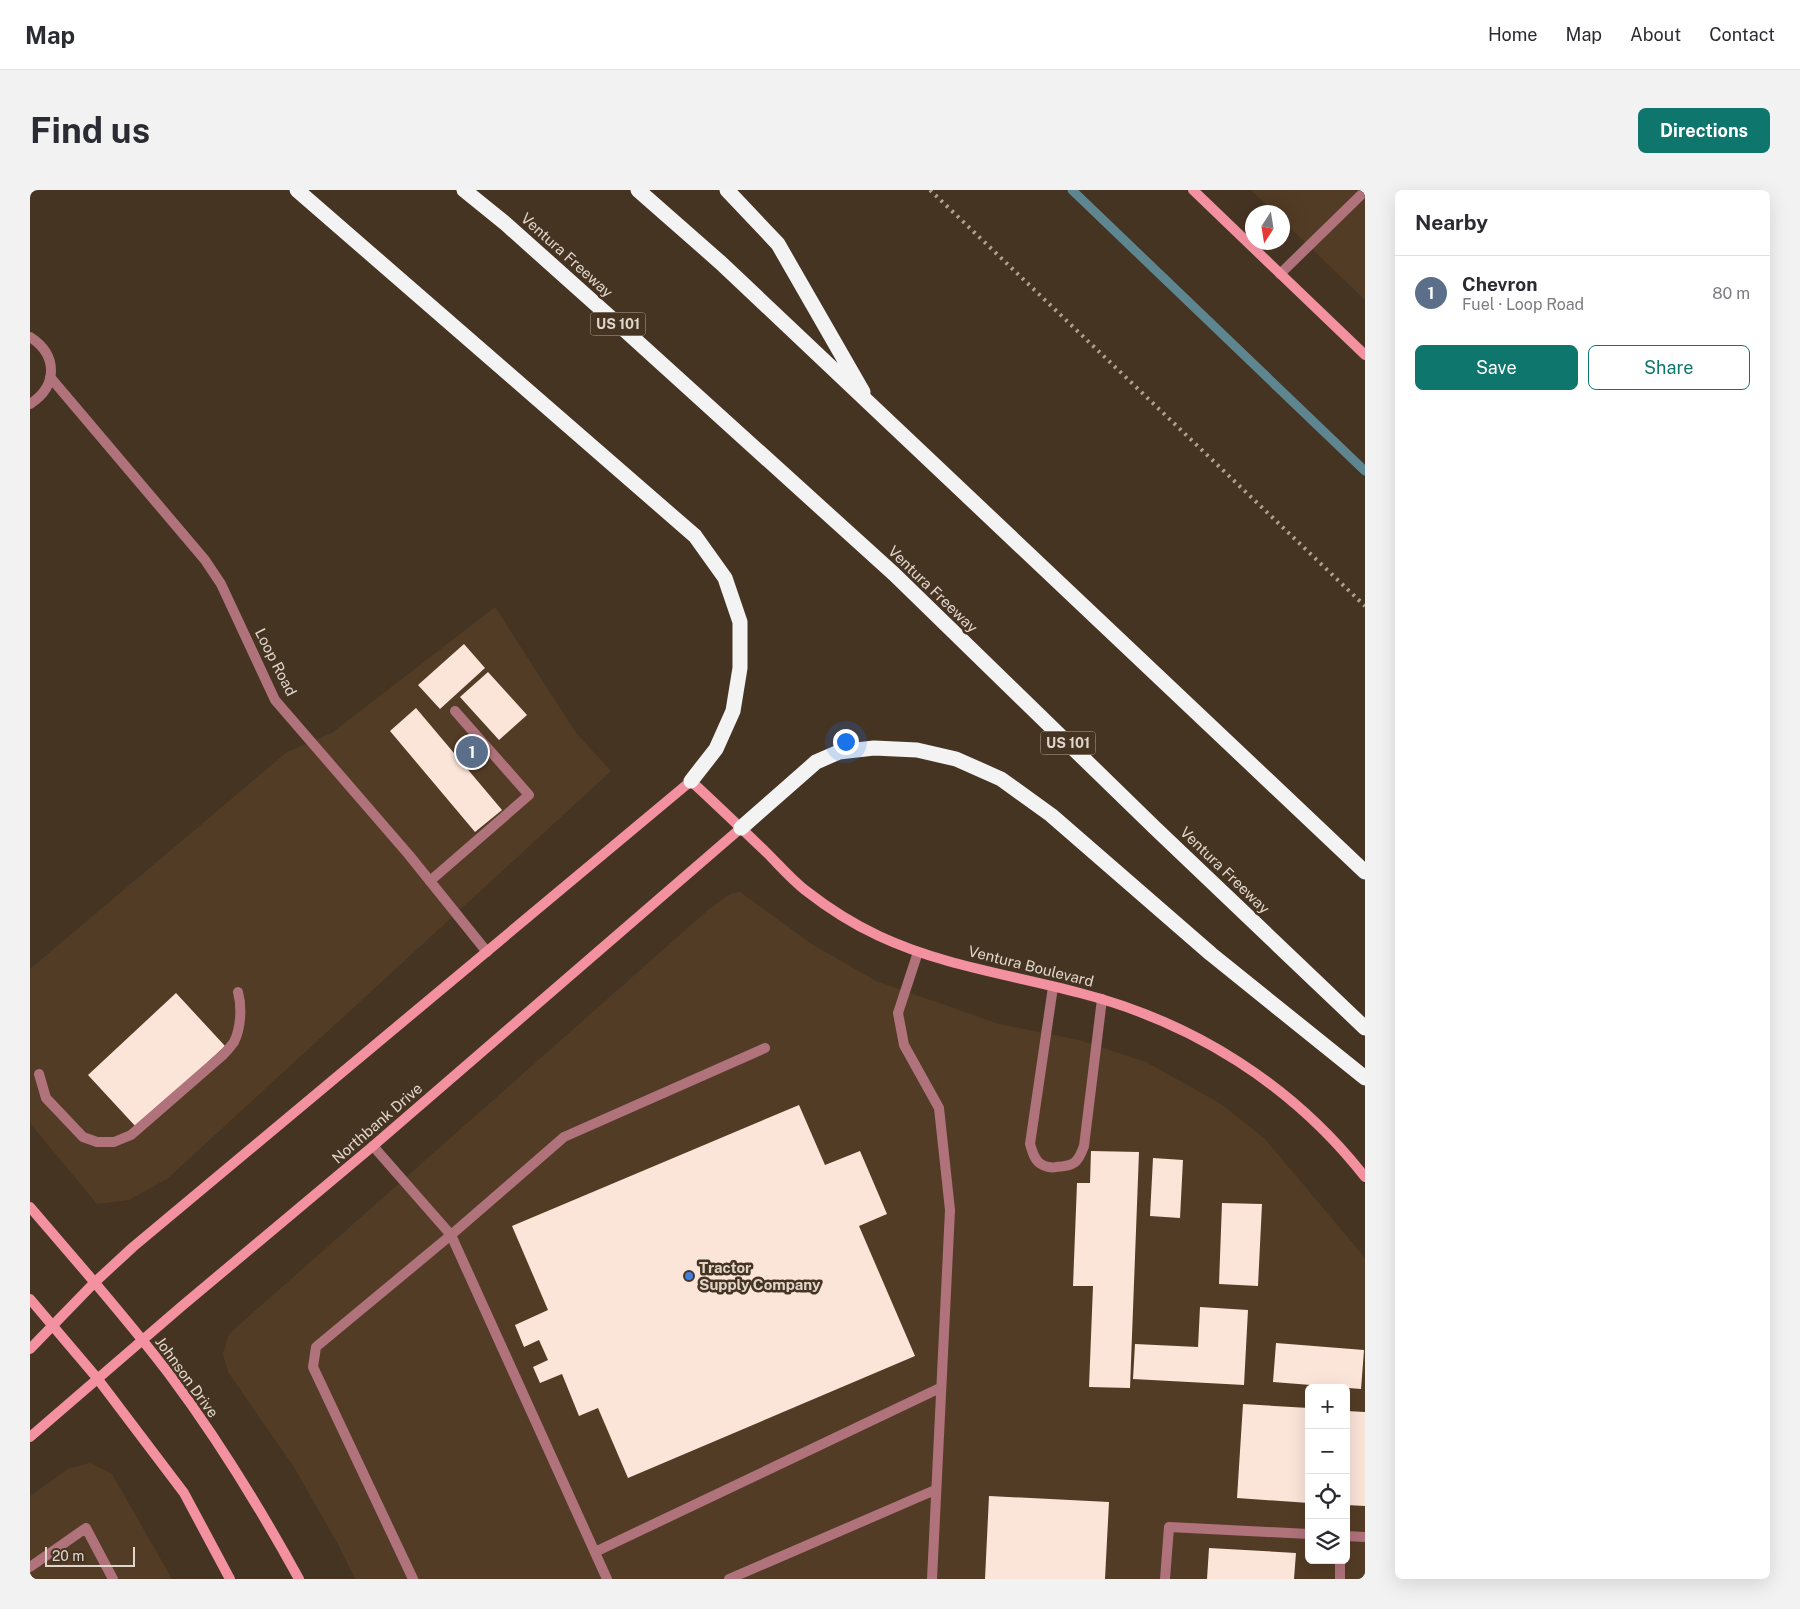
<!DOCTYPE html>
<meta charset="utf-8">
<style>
body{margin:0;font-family:"Public Sans",sans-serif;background:#f2f2f3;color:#2b2b33}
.controls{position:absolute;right:15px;bottom:15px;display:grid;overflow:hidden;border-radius:8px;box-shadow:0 5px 20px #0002}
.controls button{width:45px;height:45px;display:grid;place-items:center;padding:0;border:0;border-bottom:1px solid #e1e1e2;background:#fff;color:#2b2b33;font:25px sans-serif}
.compass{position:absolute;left:1215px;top:15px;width:45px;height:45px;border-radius:50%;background:#fff;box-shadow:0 5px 20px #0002;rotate:192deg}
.scale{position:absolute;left:15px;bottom:12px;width:90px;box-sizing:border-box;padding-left:5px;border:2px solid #e1d6cc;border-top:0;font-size:14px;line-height:18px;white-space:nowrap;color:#e1d6cc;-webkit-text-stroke:4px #463423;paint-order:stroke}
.you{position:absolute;left:815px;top:551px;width:18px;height:18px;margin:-12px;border:4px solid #fff;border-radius:50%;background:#1a73e8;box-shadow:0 0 0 8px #1a73e833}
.badge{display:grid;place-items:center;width:32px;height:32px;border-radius:50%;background:#0f766e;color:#fff;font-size:16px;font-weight:700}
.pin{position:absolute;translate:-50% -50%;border:2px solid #fff;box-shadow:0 1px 5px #0006}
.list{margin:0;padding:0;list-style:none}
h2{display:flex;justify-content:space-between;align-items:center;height:65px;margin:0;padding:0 20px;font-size:21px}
h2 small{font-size:16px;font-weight:400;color:#7c7c81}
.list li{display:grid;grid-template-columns:32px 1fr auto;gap:15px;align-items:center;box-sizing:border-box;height:75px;padding:0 20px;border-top:1px solid #e1e1e2}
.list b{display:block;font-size:19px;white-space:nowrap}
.list p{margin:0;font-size:16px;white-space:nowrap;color:#7c7c81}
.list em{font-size:16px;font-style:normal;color:#7c7c81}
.actions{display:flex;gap:10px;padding:15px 20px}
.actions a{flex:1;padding:11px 0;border:1px solid #0f766e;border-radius:8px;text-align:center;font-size:18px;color:#0f766e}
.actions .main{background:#0f766e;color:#fff}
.icon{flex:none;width:28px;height:28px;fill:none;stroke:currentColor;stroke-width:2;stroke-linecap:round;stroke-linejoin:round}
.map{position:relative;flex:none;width:1335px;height:1389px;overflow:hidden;border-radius:8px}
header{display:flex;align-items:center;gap:30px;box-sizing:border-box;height:70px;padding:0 25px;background:#fff;border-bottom:1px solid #e1e1e2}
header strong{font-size:24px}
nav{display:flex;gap:28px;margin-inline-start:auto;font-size:18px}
.intro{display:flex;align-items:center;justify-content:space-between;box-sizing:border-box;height:120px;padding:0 30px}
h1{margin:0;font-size:35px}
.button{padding:12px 22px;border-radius:8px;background:#0f766e;color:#fff;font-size:18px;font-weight:700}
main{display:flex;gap:30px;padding:0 30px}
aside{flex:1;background:#fff;border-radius:8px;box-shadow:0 5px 20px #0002}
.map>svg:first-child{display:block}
</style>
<header>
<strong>Map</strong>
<nav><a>Home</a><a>Map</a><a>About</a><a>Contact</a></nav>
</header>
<div class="intro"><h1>Find us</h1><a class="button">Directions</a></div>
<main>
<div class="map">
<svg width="1335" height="1389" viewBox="0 0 1335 1389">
<rect width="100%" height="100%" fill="#463423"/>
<!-- built -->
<path fill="#533c25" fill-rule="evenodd" d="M1221 0H1335V110L1253 31 1252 22H1244Z
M465 417 546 543 581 581 137 989 99 1010 67 1014 0 933V779L257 562 302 543Z
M710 702 783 755 846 791 969 834 1049 850 1116 872 1191 914 1235 949 1335 1068V1389H325L310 1358 264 1277 198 1182 193 1164 199 1144 678 720 700 704ZM1279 1198H1316V1370H1279Z
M60 1273 82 1284 142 1389H0V1306L38 1279Z"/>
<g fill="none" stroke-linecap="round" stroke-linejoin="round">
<!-- stream -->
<path stroke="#5e8690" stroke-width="9" d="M1042 0 1335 281"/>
</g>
<!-- building -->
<path fill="#fbe4d8" d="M434 454 455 478 410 519 388 495Z
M458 482 497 525 469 550 430 507Z
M386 518 472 620 445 642 360 541Z
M146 803 195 856 107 938 58 885Z
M769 915 795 975 830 961 857 1024 829 1036 885 1166 598 1288 568 1218 549 1226 532 1184 510 1193 503 1177 518 1170 509 1150 494 1157 485 1135 518 1120 482 1036Z
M1061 961 1109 962 1100 1198 1059 1197 1063 1096H1043L1047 993H1060Z
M1123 968 1153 970 1150 1028 1120 1026Z
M1192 1013 1232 1014 1228 1096 1189 1094Z
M1170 1117 1218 1120 1214 1195 1103 1189 1105 1154 1168 1157Z
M1246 1153 1334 1160 1331 1199 1243 1192Z
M1213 1214 1279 1218V1313L1207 1308Z
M1316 1221 1335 1222V1316L1316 1315Z
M959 1306 1079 1312 1075 1389H955Z
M1179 1358 1266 1363 1264 1389H1177Z"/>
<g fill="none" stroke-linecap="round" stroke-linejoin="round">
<!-- lane -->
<path stroke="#b0727b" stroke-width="10" d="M1250 84 1335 1
M400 691 499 605 425 521
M888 762 868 823 874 855 909 918 920 1020 902 1389
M1023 797 1000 954C1002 960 1004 970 1011 974 1015 977 1022 978 1026 977 1044 976 1048 973 1054 956L1072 809
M9 884 16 908 53 947 67 952H84L101 945 193 865C197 861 201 856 204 852 211 838 212 817 208 802
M343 956 421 1045 286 1157 283 1177 383 1389
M1316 1346 1335 1347
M565 1362 910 1198
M1310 1370V1389
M0 1377 56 1338 83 1389
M577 1389 421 1045 534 947 735 858
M699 1389 905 1300
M1135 1389 1139 1337 1279 1344"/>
<!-- street -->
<path stroke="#b0727b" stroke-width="10" d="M0 147C28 165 28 196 0 214
M20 187 175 370 191 394 245 510 379 665 457 762"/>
<!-- secondary -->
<path stroke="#f391a0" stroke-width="10" d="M1163 0 1335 165
M0 1017C47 1072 95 1126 139 1184 187 1248 230 1318 269 1389
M0 1109 67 1188 154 1303 200 1389
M0 1159 64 1093 103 1057 661 591C687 615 712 639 737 663 749 675 761 689 775 700 798 718 823 734 849 746 913 776 983 785 1050 803 1163 832 1263 895 1335 987
M0 1247 152 1116 343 956 711 638"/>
<!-- highway -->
<path stroke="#f3f3f3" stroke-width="15" d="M267 0 665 346 695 388 710 432V478L703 521 686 559 661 591
M434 0 476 34 599 144 864 384 1125 638 1335 838
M608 0 691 73 1335 682
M697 0 748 54 833 202
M711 638 786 572 809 562 844 558 887 560 926 569 971 589 1021 625 1181 764 1335 888"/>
<!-- rail -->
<path stroke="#afa295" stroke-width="4" stroke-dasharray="2.5 5" stroke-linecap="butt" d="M900 0 1335 416"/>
</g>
<!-- markers -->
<circle fill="#3f7fe0" stroke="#463423" stroke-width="2" cx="659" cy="1086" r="5"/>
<g text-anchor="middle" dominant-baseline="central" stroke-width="5" stroke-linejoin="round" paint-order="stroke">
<!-- shield labels -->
<g fill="#463423" stroke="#b2a599" stroke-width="1">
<rect x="560.5" y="122.5" width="55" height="23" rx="4"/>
<rect x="1010.5" y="541.5" width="55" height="23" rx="4"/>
</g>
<g font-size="14" font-weight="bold" fill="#e1d6cc">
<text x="588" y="134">US 101</text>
<text x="1038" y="553">US 101</text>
</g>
<!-- street labels -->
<g font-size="15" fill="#e1d6cc" stroke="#463423">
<text transform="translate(537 65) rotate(42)">Ventura Freeway</text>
<text transform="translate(903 399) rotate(44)">Ventura Freeway</text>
<text transform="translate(246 472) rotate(63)">Loop Road</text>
<text transform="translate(1195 680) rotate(44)">Ventura Freeway</text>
<text transform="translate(1001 776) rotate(14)">Ventura Boulevard</text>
<text transform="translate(347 933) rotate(-41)">Northbank Drive</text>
<text transform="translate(157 1187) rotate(54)">Johnson Drive</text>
</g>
<!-- poi labels -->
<g font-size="15" font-weight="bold" fill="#e1d6cc" stroke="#463423" text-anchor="start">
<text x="669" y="1077">Tractor<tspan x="669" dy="17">Supply Company</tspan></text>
</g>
</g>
</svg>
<div class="controls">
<button>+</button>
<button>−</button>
<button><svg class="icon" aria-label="locate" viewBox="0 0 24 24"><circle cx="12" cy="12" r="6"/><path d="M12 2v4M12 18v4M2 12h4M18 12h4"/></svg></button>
<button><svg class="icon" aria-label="layers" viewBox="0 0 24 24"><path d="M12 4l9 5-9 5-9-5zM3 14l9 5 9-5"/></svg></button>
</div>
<svg class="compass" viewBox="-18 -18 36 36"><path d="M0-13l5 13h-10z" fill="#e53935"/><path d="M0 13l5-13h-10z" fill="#7c7c81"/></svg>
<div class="scale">20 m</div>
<div class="you"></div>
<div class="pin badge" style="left:442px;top:562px;background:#5c6f8a">1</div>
</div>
<aside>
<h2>Nearby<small></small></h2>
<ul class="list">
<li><span class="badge" style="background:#5c6f8a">1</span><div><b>Chevron</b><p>Fuel · Loop Road</p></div><em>80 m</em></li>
</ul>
<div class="actions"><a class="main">Save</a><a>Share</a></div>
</aside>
</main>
